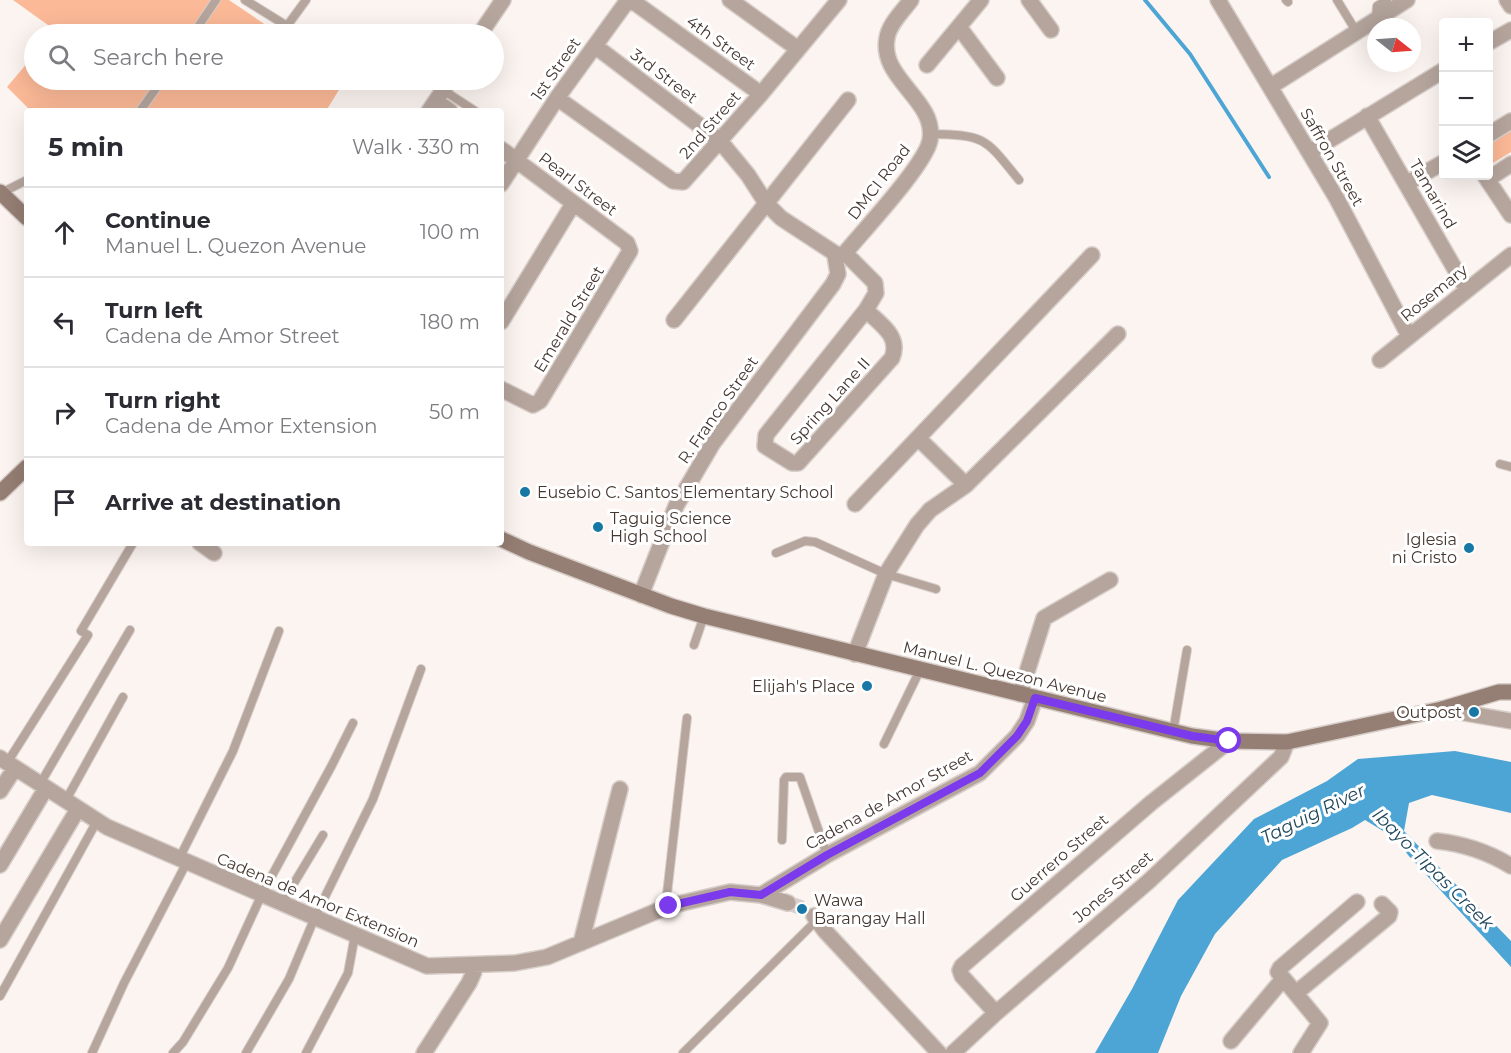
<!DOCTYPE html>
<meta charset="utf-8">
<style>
body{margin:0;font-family:Montserrat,sans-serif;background:#f7f7f7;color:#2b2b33}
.controls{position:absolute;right:18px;top:18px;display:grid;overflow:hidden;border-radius:6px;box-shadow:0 6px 24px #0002}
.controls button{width:54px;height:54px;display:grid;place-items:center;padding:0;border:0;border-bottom:2px solid #e1e1e2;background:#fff;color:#2b2b33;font:30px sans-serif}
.compass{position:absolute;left:1367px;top:18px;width:54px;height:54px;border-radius:50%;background:#fff;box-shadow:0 6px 24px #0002;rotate:107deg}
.stop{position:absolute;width:18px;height:18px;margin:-14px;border:4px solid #7c3aed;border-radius:50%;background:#fff}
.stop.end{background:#7c3aed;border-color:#fff;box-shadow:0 2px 6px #0008}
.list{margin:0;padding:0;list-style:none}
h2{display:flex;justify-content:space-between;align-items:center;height:78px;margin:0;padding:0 24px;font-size:26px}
h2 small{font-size:20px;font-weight:400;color:#7c7c81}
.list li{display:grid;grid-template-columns:39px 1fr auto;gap:18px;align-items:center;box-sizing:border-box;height:90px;padding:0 24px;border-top:2px solid #e1e1e2}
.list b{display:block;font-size:22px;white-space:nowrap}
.list p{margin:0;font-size:20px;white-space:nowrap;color:#7c7c81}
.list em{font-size:20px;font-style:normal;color:#7c7c81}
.icon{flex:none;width:33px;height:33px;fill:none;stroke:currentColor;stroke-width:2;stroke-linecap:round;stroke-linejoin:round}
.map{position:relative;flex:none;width:1511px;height:1053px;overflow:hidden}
.search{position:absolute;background:#fff;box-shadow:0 6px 24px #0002;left:24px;top:24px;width:480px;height:66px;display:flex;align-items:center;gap:15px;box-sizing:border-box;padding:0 21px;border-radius:33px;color:#7c7c81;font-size:22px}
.panel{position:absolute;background:#fff;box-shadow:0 6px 24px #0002;left:24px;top:108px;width:480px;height:438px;border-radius:6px}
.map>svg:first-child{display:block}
</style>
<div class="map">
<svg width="1511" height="1053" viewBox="0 0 1511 1053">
<rect width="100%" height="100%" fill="#fcf4f0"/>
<!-- green -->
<path fill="#fbb997" d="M13 0H229L279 34H52L55 30Z
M34 55V80H345L326 111H31L7 87Z
M1511 131V152L1490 165 1489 145Z"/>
<!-- water -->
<path fill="#4ca5d4" d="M1455 751 1511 762V813L1432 795 1409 803 1404 831 1511 941V967L1408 855 1398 840 1365 820 1352 828 1282 860 1215 934 1181 996 1158 1053H1095L1132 989 1178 900 1254 819 1327 781 1358 759Z"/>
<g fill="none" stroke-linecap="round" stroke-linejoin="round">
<!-- stream -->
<path stroke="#4ca5d4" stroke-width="4" d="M1145 0 1190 54 1269 177"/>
<!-- minor-tunnel -->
<path stroke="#d7cec9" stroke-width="15" stroke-dasharray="15 8" stroke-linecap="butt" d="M788 903 805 909 814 916"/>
<!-- service casing -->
<g stroke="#d7cec9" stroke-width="10">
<path id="service" d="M245 0 287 26 306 0
M1286 0 1288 2
M1337 0 1356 31
M1376 19 1377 6 1387 0
M287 26 298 34
M193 34 216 0
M443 90 475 111
M140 111 162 80
M930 134C986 135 985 138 1019 180
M1 193 27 180
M1500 464 1511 467
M776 553 805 541 815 542 886 574 936 589
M694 645 704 616
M1173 732 1187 650
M884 744 920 670
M7 763 88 635 81 631 133 543
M40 784 130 630
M66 800 123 697
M782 840 784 780 786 777H800L827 855
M179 859 233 751 279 631
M282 903 323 835
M669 906 667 894 687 718
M0 996 97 821
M92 1053 124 983 187 862
M173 1053 183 1042 228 968 262 894 332 765 353 723
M246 1053 289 979 315 917 373 799 421 669
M306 1053 348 973 355 935
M683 1053 817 920"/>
</g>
<!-- minor casing -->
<g stroke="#d7cec9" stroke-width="18">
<path id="minor" d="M631 0 761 94
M730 0 798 49
M1029 0 1051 30
M1218 0 1337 199 1409 336
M1507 0 1511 6
M959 27 997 78
M480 34 503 0
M1488 43 1511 30
M595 46 720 141 748 175 766 203 781 218 839 256 845 253C863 231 926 164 930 140 937 100 879 79 887 38 889 24 903 11 911 0
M927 65 981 0
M1270 87 1407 0
M557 98 673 181 683 182 761 94 839 0
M436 101 450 111
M429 111 450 80
M1367 116 1467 290
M1488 135 1511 121
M501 149 627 243 630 251 540 401 533 405 501 389
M1310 152 1444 70
M1485 176 1511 215
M1488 179 1511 164
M501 184 557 98 628 0
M1406 184 1444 162
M845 253 875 283 876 293 866 310 766 435 765 446 792 463H798L892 358C901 336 880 324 866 310
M674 320 848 100
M501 322 573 204
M1380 360 1511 255
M918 438 966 485
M855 504 1092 255
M200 543 214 553
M641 595 676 506 713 443 833 284 838 274 835 256
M855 654 886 574 917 525 930 510 966 485 1118 334
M1020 694 1044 618 1110 580
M1442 709 1511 721
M0 758 107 827 427 966 515 963 547 957 669 906 730 892 761 895 788 903
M0 791 15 768
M1437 841C1464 844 1488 852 1511 866
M0 865 46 788
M761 895 827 855 980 773 1017 736 1027 721 1035 698
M814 916 825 931 939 1053
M0 940 78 809
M581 943 620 789
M1296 993 1389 916 1390 912 1382 904
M996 1013 962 976 960 970 962 966 1151 803 1229 741
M1231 1041 1283 979
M424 1053 469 983 477 965
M953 1053 996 1013 1149 881 1281 757 1287 742
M1301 1053 1320 1023 1278 972 1280 968 1357 902"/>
</g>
<!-- secondary casing -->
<g stroke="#d7cec9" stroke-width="18">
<path id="secondary" d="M0 192 27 218
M0 493 27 467
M501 539 529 552 671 606 704 616 1192 736 1229 741 1287 742 1442 709 1499 692H1511"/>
</g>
<!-- service -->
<use href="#service" stroke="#b5a59d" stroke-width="8"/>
<!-- minor -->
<use href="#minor" stroke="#b5a59d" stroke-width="15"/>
<!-- secondary -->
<use href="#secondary" stroke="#957e73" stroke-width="15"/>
</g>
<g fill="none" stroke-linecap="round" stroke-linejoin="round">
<!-- route -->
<path stroke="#7c3aed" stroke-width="8" d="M669 906 730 892 761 895 827 855 980 773 1017 736 1027 721 1035 698 1192 736 1229 741"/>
</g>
<!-- markers -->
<g fill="#1778a5" stroke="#fff" stroke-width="2">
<circle cx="525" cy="492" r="6"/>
<circle cx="598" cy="527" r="6"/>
<circle cx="1469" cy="548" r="6"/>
<circle cx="867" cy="686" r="6"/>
<circle cx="1474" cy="712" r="6"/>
<circle cx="802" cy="909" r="6"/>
</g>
<g text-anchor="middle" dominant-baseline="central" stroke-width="6" stroke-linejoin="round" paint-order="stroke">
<!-- street labels -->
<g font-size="16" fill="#45372f" stroke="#fff">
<text transform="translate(721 43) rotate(36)">4th Street</text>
<text transform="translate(556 69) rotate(-55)">1st Street</text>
<text transform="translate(664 76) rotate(37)">3rd Street</text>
<text transform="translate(710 125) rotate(-49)">2nd Street</text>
<text transform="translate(1332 157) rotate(60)">Saffron Street</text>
<text transform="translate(879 182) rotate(-52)">DMCI Road</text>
<text transform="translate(578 184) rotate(37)">Pearl Street</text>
<text transform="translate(1433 194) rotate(60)">Tamarind</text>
<text transform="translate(1434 293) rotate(-39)">Rosemary</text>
<text transform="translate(569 319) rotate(-59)">Emerald Street</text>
<text transform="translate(830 401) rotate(-48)">Spring Lane II</text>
<text transform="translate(718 410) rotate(-55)">R. Franco Street</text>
<text transform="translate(1005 672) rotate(14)">Manuel L. Quezon Avenue</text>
<text transform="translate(889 800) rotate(-29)">Cadena de Amor Street</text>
<text transform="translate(1059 858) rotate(-41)">Guerrero Street</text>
<text transform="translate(1113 887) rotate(-41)">Jones Street</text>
<text transform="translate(318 900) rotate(23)">Cadena de Amor Extension</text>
</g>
<!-- poi labels -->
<g font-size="16" fill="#45372f" stroke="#fff" text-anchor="start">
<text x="537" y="492">Eusebio C. Santos Elementary School</text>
<text x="610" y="518">Taguig Science<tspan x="610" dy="18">High School</tspan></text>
<text x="1457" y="539" text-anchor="end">Iglesia<tspan x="1457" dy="18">ni Cristo</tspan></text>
<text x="855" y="686" text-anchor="end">Elijah's Place</text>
<text x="1462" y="712" text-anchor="end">Outpost</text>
<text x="814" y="900">Wawa<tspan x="814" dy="18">Barangay Hall</tspan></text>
</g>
<!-- water labels -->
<g font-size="18" font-style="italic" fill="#22485d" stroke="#fff">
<text transform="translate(1313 814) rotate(-26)">Taguig River</text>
<text transform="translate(1433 869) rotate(45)">Ibayo-Tipas Creek</text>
</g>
</g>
</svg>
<div class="controls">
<button>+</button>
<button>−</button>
<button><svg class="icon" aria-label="layers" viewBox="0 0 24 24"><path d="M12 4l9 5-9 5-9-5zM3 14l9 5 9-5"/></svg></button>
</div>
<svg class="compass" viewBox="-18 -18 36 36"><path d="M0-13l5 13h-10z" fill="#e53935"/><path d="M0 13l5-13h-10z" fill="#7c7c81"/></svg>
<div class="stop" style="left:1229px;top:741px"></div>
<div class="stop end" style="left:669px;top:906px"></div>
<div class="search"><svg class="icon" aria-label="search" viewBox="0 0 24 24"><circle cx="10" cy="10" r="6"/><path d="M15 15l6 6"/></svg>Search here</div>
<section class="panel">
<h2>5 min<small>Walk · 330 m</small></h2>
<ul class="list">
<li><svg class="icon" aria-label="ahead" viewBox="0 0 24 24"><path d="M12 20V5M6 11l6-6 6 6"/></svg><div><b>Continue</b><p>Manuel L. Quezon Avenue</p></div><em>100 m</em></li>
<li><svg class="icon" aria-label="left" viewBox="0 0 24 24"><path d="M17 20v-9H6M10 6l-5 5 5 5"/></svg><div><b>Turn left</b><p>Cadena de Amor Street</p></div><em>180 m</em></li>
<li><svg class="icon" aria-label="right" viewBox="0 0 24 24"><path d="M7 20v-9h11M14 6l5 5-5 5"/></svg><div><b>Turn right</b><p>Cadena de Amor Extension</p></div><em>50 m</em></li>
<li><svg class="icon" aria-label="arrive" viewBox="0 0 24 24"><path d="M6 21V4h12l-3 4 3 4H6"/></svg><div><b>Arrive at destination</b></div></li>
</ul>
</section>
</div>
